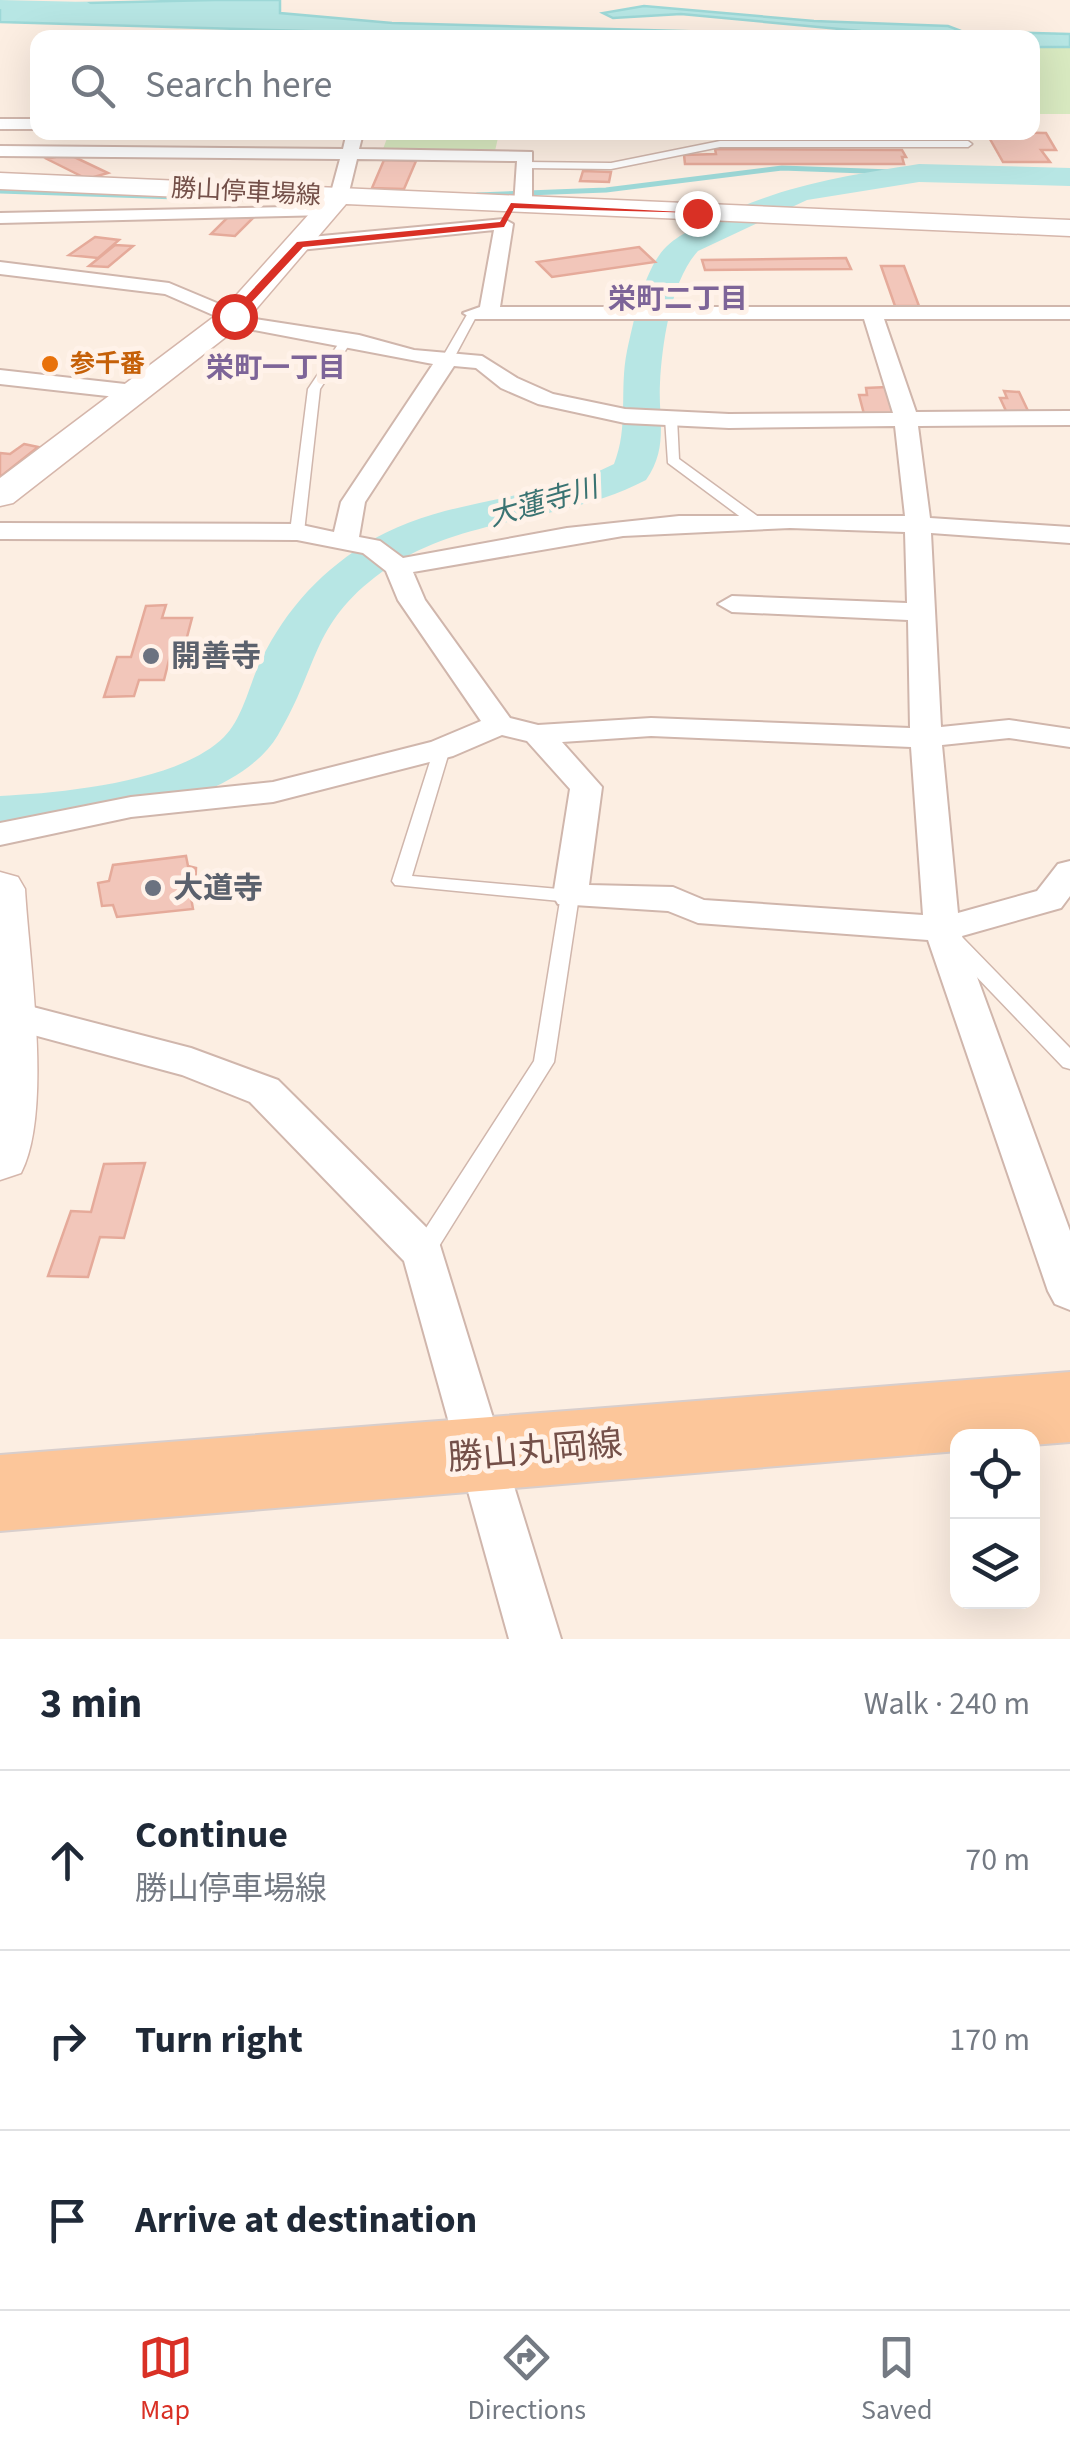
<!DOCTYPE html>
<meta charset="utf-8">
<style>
body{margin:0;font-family:"Source Sans 3","Noto Sans JP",sans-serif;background:#f2f2f3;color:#1f2937}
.controls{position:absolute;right:30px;bottom:30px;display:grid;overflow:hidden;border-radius:20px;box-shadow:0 10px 40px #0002}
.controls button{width:90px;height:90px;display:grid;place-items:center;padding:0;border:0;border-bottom:2px solid #e0e1e3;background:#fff;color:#1f2937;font:50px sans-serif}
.stop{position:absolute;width:30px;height:30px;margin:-22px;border:8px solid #d93025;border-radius:50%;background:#fff}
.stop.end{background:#d93025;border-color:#fff;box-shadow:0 2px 10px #0008}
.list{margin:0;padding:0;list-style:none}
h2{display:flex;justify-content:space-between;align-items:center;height:130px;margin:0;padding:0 40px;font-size:42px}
h2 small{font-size:32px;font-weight:400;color:#747a83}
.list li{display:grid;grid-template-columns:65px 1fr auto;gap:30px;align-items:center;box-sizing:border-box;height:180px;padding:0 40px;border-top:2px solid #e0e1e3}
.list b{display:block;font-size:38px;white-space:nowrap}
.list p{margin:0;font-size:32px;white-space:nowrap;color:#747a83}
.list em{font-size:32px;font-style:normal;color:#747a83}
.icon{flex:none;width:55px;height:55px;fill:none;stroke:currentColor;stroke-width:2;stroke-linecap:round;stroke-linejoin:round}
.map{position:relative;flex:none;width:1070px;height:1639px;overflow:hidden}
.search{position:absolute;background:#fff;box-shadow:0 10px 40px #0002;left:30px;right:30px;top:30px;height:110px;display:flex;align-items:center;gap:25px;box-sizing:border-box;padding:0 35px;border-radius:20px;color:#747a83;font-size:38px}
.sheet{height:670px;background:#fff}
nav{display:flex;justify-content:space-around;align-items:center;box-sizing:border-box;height:140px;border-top:2px solid #e0e1e3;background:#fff;font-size:28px;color:#747a83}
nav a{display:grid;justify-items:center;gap:5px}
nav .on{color:#d93025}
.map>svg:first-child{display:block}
</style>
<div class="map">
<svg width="1070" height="1639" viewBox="0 0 1070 1639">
<rect width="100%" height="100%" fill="#fceee2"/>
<!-- green -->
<path fill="#d9eac1" d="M1032 47H1070V114H1033Z
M389 133V132L499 133 495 151 383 149Z"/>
<!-- water -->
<path fill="#b7e6e4" stroke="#9dd8d7" stroke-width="2.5" d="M215 0H280V13L392 23 796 34 861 31 681 14 613 18 603 13 644 6 814 21 948 26 961 31 1070 34V47H1033L1032 38H541L0 22V5Z"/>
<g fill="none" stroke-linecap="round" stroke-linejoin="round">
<!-- stream -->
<path stroke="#9dd8d7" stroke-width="5" d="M0 191 177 197
M477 195 606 190 782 168 919 173"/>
<!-- river -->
<path fill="#b7e6e4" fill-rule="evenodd" d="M0 0 87 2 98 9 87 16 0 9Z
M919 164 1070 168V186L919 182 807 200 698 251C671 280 662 344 660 383 658 419 669 447 646 480 564 523 467 515 389 567 310 621 321 663 278 735 234 809 80 826 0 832V796C61 793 179 782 224 737 241 720 248 691 257 669 280 617 316 575 364 545 440 496 534 504 614 464 629 427 619 390 627 351 633 324 642 280 658 257 671 237 693 229 714 219 783 185 844 176 919 164Z"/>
</g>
<!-- building -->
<path fill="#f2c6ba" stroke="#e5aa9a" stroke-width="2.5" d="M900 132H957L959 137 902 136Z
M986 132 1046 133 1056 150H1041L1050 162H1003Z
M715 149 902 150 906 157H902L904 164H685L684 155 716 154Z
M68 154 108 173 87 179 47 159Z
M384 160 416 161 404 189 372 188Z
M583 171 611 172 609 182 580 181Z
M229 216 253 218 235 236 211 234Z
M95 237 119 240 98 258 69 255Z
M115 245 133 246 108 267 89 266Z
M639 247 655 262 552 277 537 262Z
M846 258 851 269 705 270 702 260Z
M881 266H904L919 306H895Z
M887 387 894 414H864L859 395H867L866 388Z
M1004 391 1019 392 1029 413H1007L1000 398H1007Z
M24 444 38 447 0 477V453L10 454Z
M166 605 162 618H192L182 656H170L164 680H139L134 696 104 697 117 657H131L146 606Z
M186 856 188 866 196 868 195 889 190 892 193 909 117 917 113 905 102 906 98 883 109 881 113 865Z
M145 1163 124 1238 100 1237 88 1277 48 1276 71 1211 91 1212 104 1164Z"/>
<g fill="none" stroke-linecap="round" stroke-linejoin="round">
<!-- lane casing -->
<g stroke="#d0b6ac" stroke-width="3">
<path id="lane" d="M720 141H968L972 144 968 147H720L611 169 526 168 521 165 526 162 611 163Z
M473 310 478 313 454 358 444 360 442 358 468 313Z
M343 337 353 339 320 389 304 532 297 536 290 532 308 389Z
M671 414 677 418 679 459 760 518V524H750L668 463 665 418Z
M442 744 450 749 412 876 570 890 579 896 554 1062 431 1259 423 1262 415 1259 411 1252 415 1245 534 1061 560 901 395 885 392 881 434 749Z
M956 936 963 938 1070 1048V1069L1063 1067 949 948 946 943 949 938Z"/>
</g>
<!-- street casing -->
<g stroke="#d0b6ac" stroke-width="4">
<path id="street" d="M0 119H38V129H0Z
M347 132 363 133 359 149 532 152V206L523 211 514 206 517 161 357 159 348 196 339 201 330 196 340 159 0 156V146L343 149Z
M334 206V214L328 215 0 223V213Z
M504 219 513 224 500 307H1070V319H884L916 412 1070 411V425L918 426 930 518 1070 527V543L931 533 941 727 1009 720 1070 729V747L1009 738 942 745 958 913 1037 891 1058 864 1070 861V896L1061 908 962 936 1070 1231V1310L1055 1304 1048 1291 928 940 698 923 668 911 558 904 553 896 570 789 527 741 502 735 453 756 273 802 131 817 0 845V823L131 797 273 782 431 742 481 721 398 600 386 571 363 553 297 540 0 539V523L297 524 334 532 341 502 433 364 243 328 165 294 0 274V262L169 283 255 319 359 335 414 350 482 356 517 378 553 394 625 409 729 414 893 413 864 319H473L463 313 480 307 494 230 300 250 291 244 300 238ZM454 366 476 368 501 388 538 404 625 423 729 428 895 426 905 516H679L567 528 403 558 380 541 359 537 365 502ZM790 528 905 532 907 603 732 596 718 604 732 612 908 620 910 728 651 718 538 725 510 718 425 600 413 572 623 536ZM651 736 911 747 923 915 704 900 673 887 589 885 602 787 562 742Z
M0 370 134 385 145 392 134 399 0 384Z
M6 1000 191 1048 278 1080 438 1239 561 1639H509L404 1261 250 1102 182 1075 0 1026V1002Z"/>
</g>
<!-- secondary casing -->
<g stroke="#d5b6ab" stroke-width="3">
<path id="secondary" d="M0 173 1070 220V236L346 204 245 322 13 503 0 506V478L223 310 319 203 0 189Z
M0 872 18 877 25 889C29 961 53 1112 21 1173L0 1180Z"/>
</g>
<!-- primary casing -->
<g stroke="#d8cecc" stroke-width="4">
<path id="primary" d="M1070 1372V1442L1032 1445V1436H958V1451L0 1531V1455Z"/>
</g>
<!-- lane -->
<use href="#lane" fill="#fff" fill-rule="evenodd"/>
<!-- street -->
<use href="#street" fill="#fff" fill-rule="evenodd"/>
<!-- secondary -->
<use href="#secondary" fill="#fff" fill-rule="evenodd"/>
<!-- primary -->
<use href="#primary" fill="#fcc69a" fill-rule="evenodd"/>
</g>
<!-- route -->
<path fill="#d93025" d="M511 203 701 213 514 208 504 227 303 247 237 318 228 316 297 242 500 222Z"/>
<!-- markers -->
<circle fill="#e8710a" stroke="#fff2e9" stroke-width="4" cx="50" cy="364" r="10"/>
<g fill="#6b7280" stroke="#fff2e9" stroke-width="4">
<circle cx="151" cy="656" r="10"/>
<circle cx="153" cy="888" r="10"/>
</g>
<g text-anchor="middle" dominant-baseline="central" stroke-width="10" stroke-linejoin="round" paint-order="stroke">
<!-- far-street labels -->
<g font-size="25" fill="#745049" stroke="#fff2e9">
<text transform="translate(246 192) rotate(3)">勝山停車場線</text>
</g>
<!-- far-food labels -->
<g font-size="25" font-weight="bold" fill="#c56008" stroke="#fff2e9" text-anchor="start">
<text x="70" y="364">参千番</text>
</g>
<!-- far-neighbourhood labels -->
<g font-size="28" font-weight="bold" fill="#7d6498" stroke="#fff2e9">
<text x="678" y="299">栄町二丁目</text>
<text x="276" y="368">栄町一丁目</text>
</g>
<!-- far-water labels -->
<g font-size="28" font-style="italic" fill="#3a7372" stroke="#fff2e9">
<text transform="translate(543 502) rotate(-16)">大蓮寺川</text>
</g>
<!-- worship labels -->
<g font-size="30" font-weight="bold" fill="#5b616d" stroke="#fff2e9" text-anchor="start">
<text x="171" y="656">開善寺</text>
<text x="173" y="888">大道寺</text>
</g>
<!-- near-street labels -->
<g font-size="35" fill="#745049" stroke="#fff2e9">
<text transform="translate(535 1451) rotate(-5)">勝山丸岡線</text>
</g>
</g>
</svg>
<div class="controls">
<button><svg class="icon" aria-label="locate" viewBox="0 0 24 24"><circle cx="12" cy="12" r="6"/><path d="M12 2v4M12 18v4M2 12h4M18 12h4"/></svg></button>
<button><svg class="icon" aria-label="layers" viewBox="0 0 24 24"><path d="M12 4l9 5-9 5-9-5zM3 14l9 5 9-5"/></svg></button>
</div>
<div class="stop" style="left:234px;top:316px"></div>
<div class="stop end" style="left:697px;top:213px"></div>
<div class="search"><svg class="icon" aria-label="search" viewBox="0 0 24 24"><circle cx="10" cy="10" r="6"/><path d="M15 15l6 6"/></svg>Search here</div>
</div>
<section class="sheet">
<h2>3 min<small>Walk · 240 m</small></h2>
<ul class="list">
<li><svg class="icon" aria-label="ahead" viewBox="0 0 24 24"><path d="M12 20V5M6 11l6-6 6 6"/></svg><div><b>Continue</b><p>勝山停車場線</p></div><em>70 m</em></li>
<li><svg class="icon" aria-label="right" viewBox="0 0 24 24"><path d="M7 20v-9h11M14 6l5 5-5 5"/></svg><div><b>Turn right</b></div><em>170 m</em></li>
<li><svg class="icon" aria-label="arrive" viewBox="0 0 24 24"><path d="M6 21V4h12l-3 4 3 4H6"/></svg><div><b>Arrive at destination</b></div></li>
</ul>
</section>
<nav>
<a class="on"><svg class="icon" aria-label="map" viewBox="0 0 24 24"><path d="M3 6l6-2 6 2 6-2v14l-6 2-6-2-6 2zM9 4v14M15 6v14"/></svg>Map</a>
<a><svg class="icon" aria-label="directions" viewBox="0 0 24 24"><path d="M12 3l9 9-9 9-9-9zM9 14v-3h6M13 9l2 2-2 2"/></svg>Directions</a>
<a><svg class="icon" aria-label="saved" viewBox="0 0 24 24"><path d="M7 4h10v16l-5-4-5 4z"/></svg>Saved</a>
</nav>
